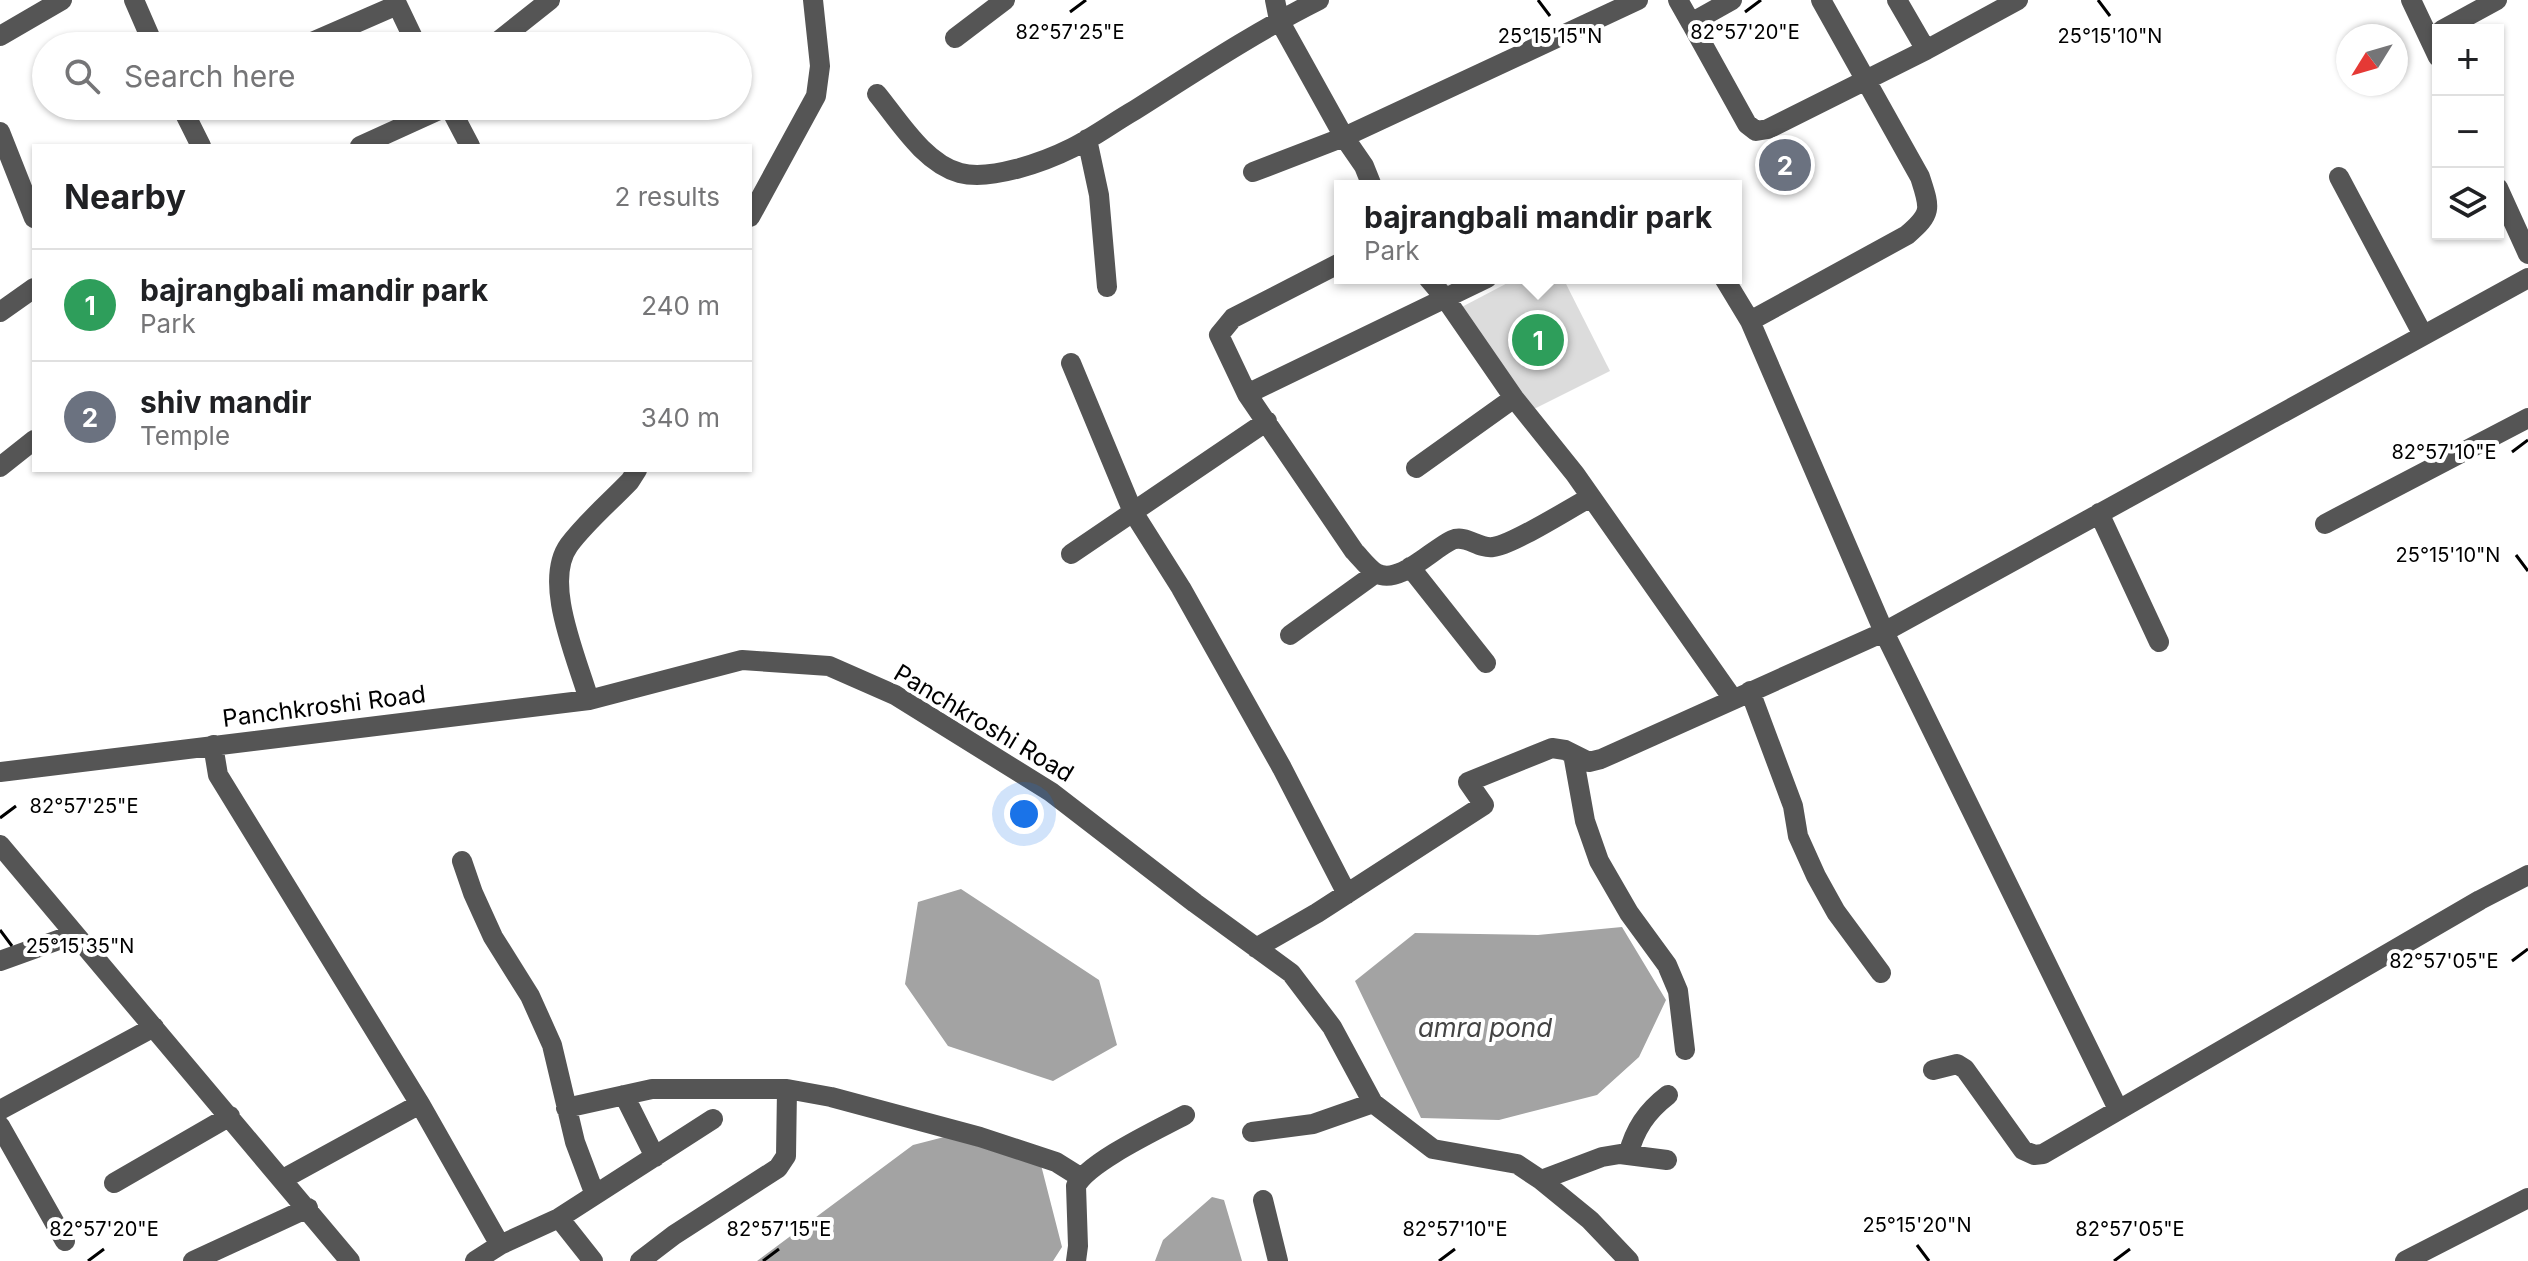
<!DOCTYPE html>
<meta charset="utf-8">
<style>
body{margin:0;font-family:Inter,sans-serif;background:#f6f6f6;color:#202124}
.controls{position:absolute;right:24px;top:24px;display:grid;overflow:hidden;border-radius:0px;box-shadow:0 2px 6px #0004}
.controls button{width:72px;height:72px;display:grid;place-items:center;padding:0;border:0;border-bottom:2px solid #e0e0e0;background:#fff;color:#202124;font:40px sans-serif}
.compass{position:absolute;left:2336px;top:24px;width:72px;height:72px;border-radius:50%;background:#fff;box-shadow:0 2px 6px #0004;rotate:233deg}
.you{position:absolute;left:1024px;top:814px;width:28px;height:28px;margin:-20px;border:6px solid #fff;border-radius:50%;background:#1a73e8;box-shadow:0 0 0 12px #1a73e833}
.badge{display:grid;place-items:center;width:52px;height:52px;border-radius:50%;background:#2563eb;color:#fff;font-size:26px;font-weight:700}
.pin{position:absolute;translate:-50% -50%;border:4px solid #fff;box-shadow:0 2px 8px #0006}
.popup{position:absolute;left:1334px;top:180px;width:408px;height:104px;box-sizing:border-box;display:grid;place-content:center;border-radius:0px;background:#fff;filter:drop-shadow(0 2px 6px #0005);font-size:26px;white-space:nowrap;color:#757577}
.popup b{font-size:30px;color:#202124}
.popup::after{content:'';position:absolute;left:50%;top:100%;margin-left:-16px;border:16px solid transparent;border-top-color:#fff}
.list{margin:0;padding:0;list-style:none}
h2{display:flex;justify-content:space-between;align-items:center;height:104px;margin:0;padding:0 32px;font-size:34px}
h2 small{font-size:26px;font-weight:400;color:#757577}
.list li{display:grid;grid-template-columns:52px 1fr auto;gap:24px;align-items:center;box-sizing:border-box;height:112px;padding:0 32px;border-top:2px solid #e0e0e0}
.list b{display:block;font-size:30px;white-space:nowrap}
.list p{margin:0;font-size:26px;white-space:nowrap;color:#757577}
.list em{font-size:26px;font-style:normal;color:#757577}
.icon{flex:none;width:44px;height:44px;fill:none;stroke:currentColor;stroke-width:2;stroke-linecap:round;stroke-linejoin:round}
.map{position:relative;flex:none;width:2528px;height:1261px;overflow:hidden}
.search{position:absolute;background:#fff;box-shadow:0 2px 6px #0004;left:32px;top:32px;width:720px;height:88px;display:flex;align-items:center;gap:20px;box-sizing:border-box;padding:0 28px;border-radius:44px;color:#757577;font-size:30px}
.panel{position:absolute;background:#fff;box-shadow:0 2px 6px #0004;left:32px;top:144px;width:720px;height:328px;border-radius:0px}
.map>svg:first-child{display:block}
</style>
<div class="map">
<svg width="2528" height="1261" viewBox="0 0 2528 1261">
<rect width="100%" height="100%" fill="#fff"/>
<!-- green -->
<path fill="#dcdcdc" d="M1517 278H1563L1610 371 1532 410 1458 309Z"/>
<!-- water -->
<path fill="#a3a3a3" d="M961 889 1099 980 1117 1045 1053 1081 948 1046 905 984 918 902Z
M1622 927 1666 1000 1639 1057 1597 1095 1499 1120 1421 1118 1355 981 1415 933 1538 935Z
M952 1135 1041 1165 1062 1247 1053 1261H757L913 1145Z
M1212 1197 1224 1200 1242 1261H1155L1163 1240Z"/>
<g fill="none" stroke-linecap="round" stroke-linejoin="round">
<!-- minor -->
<path stroke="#555" stroke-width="20" d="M134 0 154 46
M395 0 417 46
M1275 0 1279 20 1344 137 1364 166 1372 186
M1678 0 1691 23 1732 0
M1897 0 1926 50
M2411 0 2438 57
M1691 23 1747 124 1756 131 1768 129 1926 50 2018 0
M2442 30 2497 0
M0 36 62 0
M955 38 1005 0
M303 46 397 5
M492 46 550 0
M877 94C899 121 924 163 960 173 991 181 1044 162 1072 148 1094 137 1114 122 1135 110 1195 72 1255 32 1319 0
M181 106 201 146
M449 106 470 146
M0 132 34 218
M1087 139 1099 195 1107 287
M360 146 448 106
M1253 172 1344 137 1638 0
M2339 177 2423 335
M2498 188 2528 254
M750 217 816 96 820 66 813 0
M1340 263 1233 318 1219 335 1247 394 1354 551C1360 557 1368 568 1376 573 1399 586 1432 549 1452 540 1466 534 1478 549 1493 547 1513 545 1570 508 1591 497
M1428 278 1445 298 1514 398 1575 474 1733 699
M1724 278 1750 321 1884 632 2118 1109
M0 312 34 288
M1750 321 1907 235C1933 213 1930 208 1920 177L1821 0
M1071 363 1133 512 1181 588 1282 768 1347 894
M1247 394 1487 278
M0 467 34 440
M1416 468 1514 398
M2099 513 2159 642
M2325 524 2528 418
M1071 554 1267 421
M1410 567 1486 663
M1290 635 1376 573
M1750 691 1793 806 1798 836 1816 876 1836 912 1881 973
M589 700C577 658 542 582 569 545 586 522 610 502 630 481L637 470
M213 745 218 775 420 1104 500 1245
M1573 754 1585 821 1599 861 1629 913 1667 965 1678 991 1685 1050
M0 772 589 700 742 660 829 666 895 695 1051 792 1195 903 1291 973 1332 1027 1373 1103 1433 1149 1517 1164 1541 1180 1590 1220 1629 1261
M0 845 350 1261
M462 861 473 893 493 937 530 996 552 1045 575 1142 595 1195
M1256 948 1317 913 1484 805 1468 782 1552 748 1565 750 1589 762 1601 759 1884 632 2528 278
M0 961 75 934
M1933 1070 1957 1064 1965 1069 2023 1150 2034 1155 2043 1154 2480 900 2528 875
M624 1095 655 1157
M566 1108 652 1089H787L831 1097 980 1137 1056 1162 1080 1177
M0 1110 154 1027
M0 1126 65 1241
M1252 1132 1313 1124 1373 1103
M1628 1155C1635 1129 1646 1112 1668 1095
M283 1179 420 1104
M1541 1180 1602 1157 1620 1154 1667 1160
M114 1183 230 1116
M1263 1200 1278 1261
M559 1218 593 1261
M193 1261 308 1208
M475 1261 500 1245 559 1218 713 1119
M640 1261 674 1235 778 1168 786 1156 787 1089
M1076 1261 1078 1246 1076 1186C1088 1162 1159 1129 1185 1115
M2405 1261 2528 1198"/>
</g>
<!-- ticks -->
<path fill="none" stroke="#000" stroke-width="3" d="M1538 0 1550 16M2098 0 2110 16M1070 12 1086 0M1745 12 1761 0M2512 452 2528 440M2516 555 2528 571M0 818 16 806M0 930 12 946M2512 961 2528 949M1917 1245 1929 1261M88 1261 104 1249M763 1261 779 1249M1439 1261 1455 1249M2114 1261 2130 1249"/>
<g text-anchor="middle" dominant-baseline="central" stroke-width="8" stroke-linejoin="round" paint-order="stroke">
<!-- street labels -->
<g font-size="24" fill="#000" stroke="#fff">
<text transform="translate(324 706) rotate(-7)">Panchkroshi Road</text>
<text transform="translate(984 723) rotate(31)">Panchkroshi Road</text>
</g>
<!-- water labels -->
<g font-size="26" font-style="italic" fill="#444" stroke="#fff">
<text x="1485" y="1027">amra pond</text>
</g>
</g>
<g font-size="20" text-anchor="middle" fill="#000" stroke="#fff" stroke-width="8" stroke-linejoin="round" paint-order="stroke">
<text x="1070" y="39">82°57'25"E</text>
<text x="1745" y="39">82°57'20"E</text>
<text x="1550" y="43">25°15'15"N</text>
<text x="2110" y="43">25°15'10"N</text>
<text x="2444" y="459">82°57'10"E</text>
<text x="2448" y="562">25°15'10"N</text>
<text x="84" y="813">82°57'25"E</text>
<text x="80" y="953">25°15'35"N</text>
<text x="2444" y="968">82°57'05"E</text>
<text x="1917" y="1232">25°15'20"N</text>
<text x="104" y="1236">82°57'20"E</text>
<text x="779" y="1236">82°57'15"E</text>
<text x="1455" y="1236">82°57'10"E</text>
<text x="2130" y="1236">82°57'05"E</text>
</g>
</svg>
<div class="controls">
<button>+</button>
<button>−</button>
<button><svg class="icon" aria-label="layers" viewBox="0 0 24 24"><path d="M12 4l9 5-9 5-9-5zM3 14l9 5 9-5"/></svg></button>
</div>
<svg class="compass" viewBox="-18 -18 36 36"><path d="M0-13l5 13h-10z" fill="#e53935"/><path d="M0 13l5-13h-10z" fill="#757577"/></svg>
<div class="you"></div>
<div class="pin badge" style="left:1538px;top:340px;background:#2e9e5b">1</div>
<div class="popup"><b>bajrangbali mandir park</b>Park</div>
<div class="pin badge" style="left:1785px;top:165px;background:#6b7280">2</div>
<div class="search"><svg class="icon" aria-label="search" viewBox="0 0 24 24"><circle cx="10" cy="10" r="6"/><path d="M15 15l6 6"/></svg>Search here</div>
<section class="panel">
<h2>Nearby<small>2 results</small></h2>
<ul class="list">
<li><span class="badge" style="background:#2e9e5b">1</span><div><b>bajrangbali mandir park</b><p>Park</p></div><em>240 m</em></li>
<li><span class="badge" style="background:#6b7280">2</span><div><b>shiv mandir</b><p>Temple</p></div><em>340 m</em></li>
</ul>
</section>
</div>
